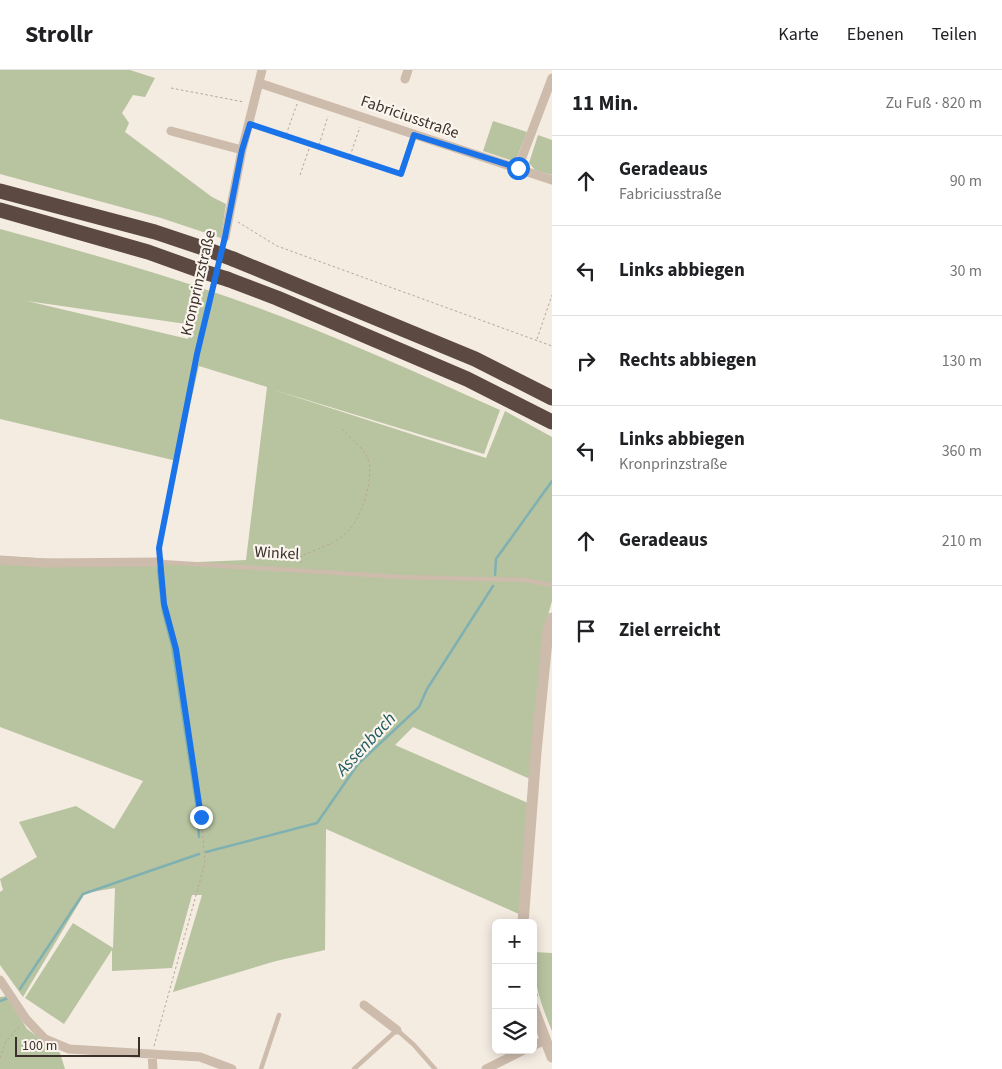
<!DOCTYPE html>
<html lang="de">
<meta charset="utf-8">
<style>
body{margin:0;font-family:"Source Sans 3",sans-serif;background:#f6f6f6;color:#202124}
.controls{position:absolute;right:15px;bottom:15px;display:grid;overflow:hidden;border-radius:8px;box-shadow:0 2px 12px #0003}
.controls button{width:45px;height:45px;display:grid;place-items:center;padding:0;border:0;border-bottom:1px solid #e0e0e0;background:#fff;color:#202124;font:25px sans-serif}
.scale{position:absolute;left:15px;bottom:12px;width:125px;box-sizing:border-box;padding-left:5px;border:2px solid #3b302b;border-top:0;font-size:14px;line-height:18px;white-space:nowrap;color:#3b302b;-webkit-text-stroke:4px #fbf5ee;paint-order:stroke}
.stop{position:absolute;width:15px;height:15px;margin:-11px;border:4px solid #1a73e8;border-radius:50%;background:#fff}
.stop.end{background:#1a73e8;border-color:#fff;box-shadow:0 1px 5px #0008}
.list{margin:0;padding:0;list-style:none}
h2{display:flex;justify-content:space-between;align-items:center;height:65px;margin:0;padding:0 20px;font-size:21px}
h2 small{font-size:16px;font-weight:400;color:#757577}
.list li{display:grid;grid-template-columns:32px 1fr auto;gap:15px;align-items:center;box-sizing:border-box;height:90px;padding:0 20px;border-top:1px solid #e0e0e0}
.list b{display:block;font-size:19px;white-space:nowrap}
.list p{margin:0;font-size:16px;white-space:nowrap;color:#757577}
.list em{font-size:16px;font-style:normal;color:#757577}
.icon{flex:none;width:28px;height:28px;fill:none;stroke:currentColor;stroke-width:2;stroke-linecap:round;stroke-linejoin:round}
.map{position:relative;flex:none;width:552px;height:999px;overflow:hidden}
header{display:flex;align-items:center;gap:30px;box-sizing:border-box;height:70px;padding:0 25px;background:#fff;border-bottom:1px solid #e0e0e0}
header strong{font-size:24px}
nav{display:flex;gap:28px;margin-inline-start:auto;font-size:18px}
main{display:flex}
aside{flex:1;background:#fff}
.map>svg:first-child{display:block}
</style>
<header>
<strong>Strollr</strong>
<nav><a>Karte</a><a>Ebenen</a><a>Teilen</a></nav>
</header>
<main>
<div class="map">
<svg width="552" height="999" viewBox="0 0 552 999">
<rect width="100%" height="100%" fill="#f4ebe1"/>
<!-- green -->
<path fill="#b8c4a0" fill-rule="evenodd" d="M0 0H130L155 8 145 27 133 25 122 43 129 53 125 62 212 127 226 134 221 168 161 148 0 104Z
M493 51 527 62 518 85 515 90H510L483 81Z
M538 65 552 70V105L535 100 529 93Z
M0 159C77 180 153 201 228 227 321 259 411 300 500 340L484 384 271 319 486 388 505 341 552 367V531L545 556 530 709 413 657 395 675 528 733 519 844 326 759 325 880 276 891 173 922 202 825H192L172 898 112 901V880L64 954 25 928 73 853 113 878 115 818 85 823 23 927 0 895V822L3 820 0 809 37 787 19 752 76 736 114 759 143 711 0 657V486L150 494 246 490 267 317 199 296 177 391 0 349ZM27 231 193 255V256L188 269Z
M533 882 552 883V961C541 935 533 911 533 882Z
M7 926 27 959 60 983 65 999H0V927Z"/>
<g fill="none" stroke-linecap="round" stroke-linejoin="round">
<!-- stream -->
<path stroke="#7fb0b2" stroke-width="2.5" d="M158 500 163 542 172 576 197 739 199 767
M495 505 496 489 552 411
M206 782 317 753 358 694 419 637 427 619 493 516
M20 919 83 824 199 784
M0 931 8 928"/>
<!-- path -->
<path stroke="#b9a596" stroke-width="1" stroke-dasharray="2.5 2.5" stroke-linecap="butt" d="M171 18 244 32
M258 56 286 65 297 34
M286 65 401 104 412 72
M319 75 328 46
M350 86 360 57
M300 105 311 73
M238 152 277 176 552 276
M537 269 552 225
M301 493V486C317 479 338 473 349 460 362 446 377 402 366 385 360 375 348 366 340 357
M533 909 538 928
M154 976 205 793 201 747 191 674 176 579 164 534 161 501
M0 988 6 971 21 955"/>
<!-- service -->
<path stroke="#cdbbac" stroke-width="4.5" d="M225 167 197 284 159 478 160 492 401 507 525 510 552 515
M261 999 279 945
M354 999 397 960 414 975 435 999"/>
<!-- minor -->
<path stroke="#cdbbac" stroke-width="9" d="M405 9 408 0
M259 13 552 110
M171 61 242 80
M518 98 552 8
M225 167 242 80 262 0
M0 490 44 493 160 492
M0 910 26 949 45 969 69 979 200 987 232 999
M364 935 397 960
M533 976 545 970
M152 984 153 999
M486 999 524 980"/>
<!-- tertiary -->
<path stroke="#cdbbac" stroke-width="11" d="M523 853 536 682 548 560 552 548
M533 937 552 987"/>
<!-- motorway -->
<path stroke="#5c4a42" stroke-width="15" d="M0 121 155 162 206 179
M0 140 148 182 201 201
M233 189 475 289 552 328
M227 209 277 228 467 309 552 352"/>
<!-- motorway-bridge -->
<path stroke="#5c4a42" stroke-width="15" d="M206 179 233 189
M201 201 227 209"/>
</g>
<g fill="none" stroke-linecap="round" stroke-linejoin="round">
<!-- route -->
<path stroke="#1a73e8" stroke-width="6" d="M201 747 176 579 164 534 159 478 197 284 225 167 242 80 250 54 401 104 414 65 518 98"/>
</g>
<g text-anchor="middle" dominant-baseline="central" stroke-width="4.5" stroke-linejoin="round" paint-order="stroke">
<!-- street labels -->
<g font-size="16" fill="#3b302b" stroke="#fbf5ee">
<text transform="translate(410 47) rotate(19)">Fabriciusstraße</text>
<text transform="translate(198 213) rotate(-77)">Kronprinzstraße</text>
<text transform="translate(277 483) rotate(3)">Winkel</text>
</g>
<!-- water labels -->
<g font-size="18" font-style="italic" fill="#1f5a5e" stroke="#fbf5ee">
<text transform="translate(366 674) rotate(-47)">Assenbach</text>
</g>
</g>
</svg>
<div class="controls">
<button>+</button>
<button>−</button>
<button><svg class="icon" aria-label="layers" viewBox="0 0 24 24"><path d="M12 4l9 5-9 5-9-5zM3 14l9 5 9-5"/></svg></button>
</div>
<div class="scale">100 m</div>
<div class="stop" style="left:518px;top:98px"></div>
<div class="stop end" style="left:201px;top:747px"></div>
</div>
<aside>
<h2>11 Min.<small>Zu Fuß · 820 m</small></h2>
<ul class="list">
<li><svg class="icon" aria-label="ahead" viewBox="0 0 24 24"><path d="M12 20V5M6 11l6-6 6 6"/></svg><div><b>Geradeaus</b><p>Fabriciusstraße</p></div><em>90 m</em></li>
<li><svg class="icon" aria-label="left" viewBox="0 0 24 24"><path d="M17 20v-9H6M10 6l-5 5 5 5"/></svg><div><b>Links abbiegen</b></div><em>30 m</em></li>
<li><svg class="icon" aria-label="right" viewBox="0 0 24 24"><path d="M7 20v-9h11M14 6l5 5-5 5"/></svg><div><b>Rechts abbiegen</b></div><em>130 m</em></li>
<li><svg class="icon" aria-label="left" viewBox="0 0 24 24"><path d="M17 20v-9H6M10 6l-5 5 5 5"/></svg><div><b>Links abbiegen</b><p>Kronprinzstraße</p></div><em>360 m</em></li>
<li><svg class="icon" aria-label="ahead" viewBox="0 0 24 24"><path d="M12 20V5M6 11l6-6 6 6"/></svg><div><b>Geradeaus</b></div><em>210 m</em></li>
<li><svg class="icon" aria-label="arrive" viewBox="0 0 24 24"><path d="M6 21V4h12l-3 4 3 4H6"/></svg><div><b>Ziel erreicht</b></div></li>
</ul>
</aside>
</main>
